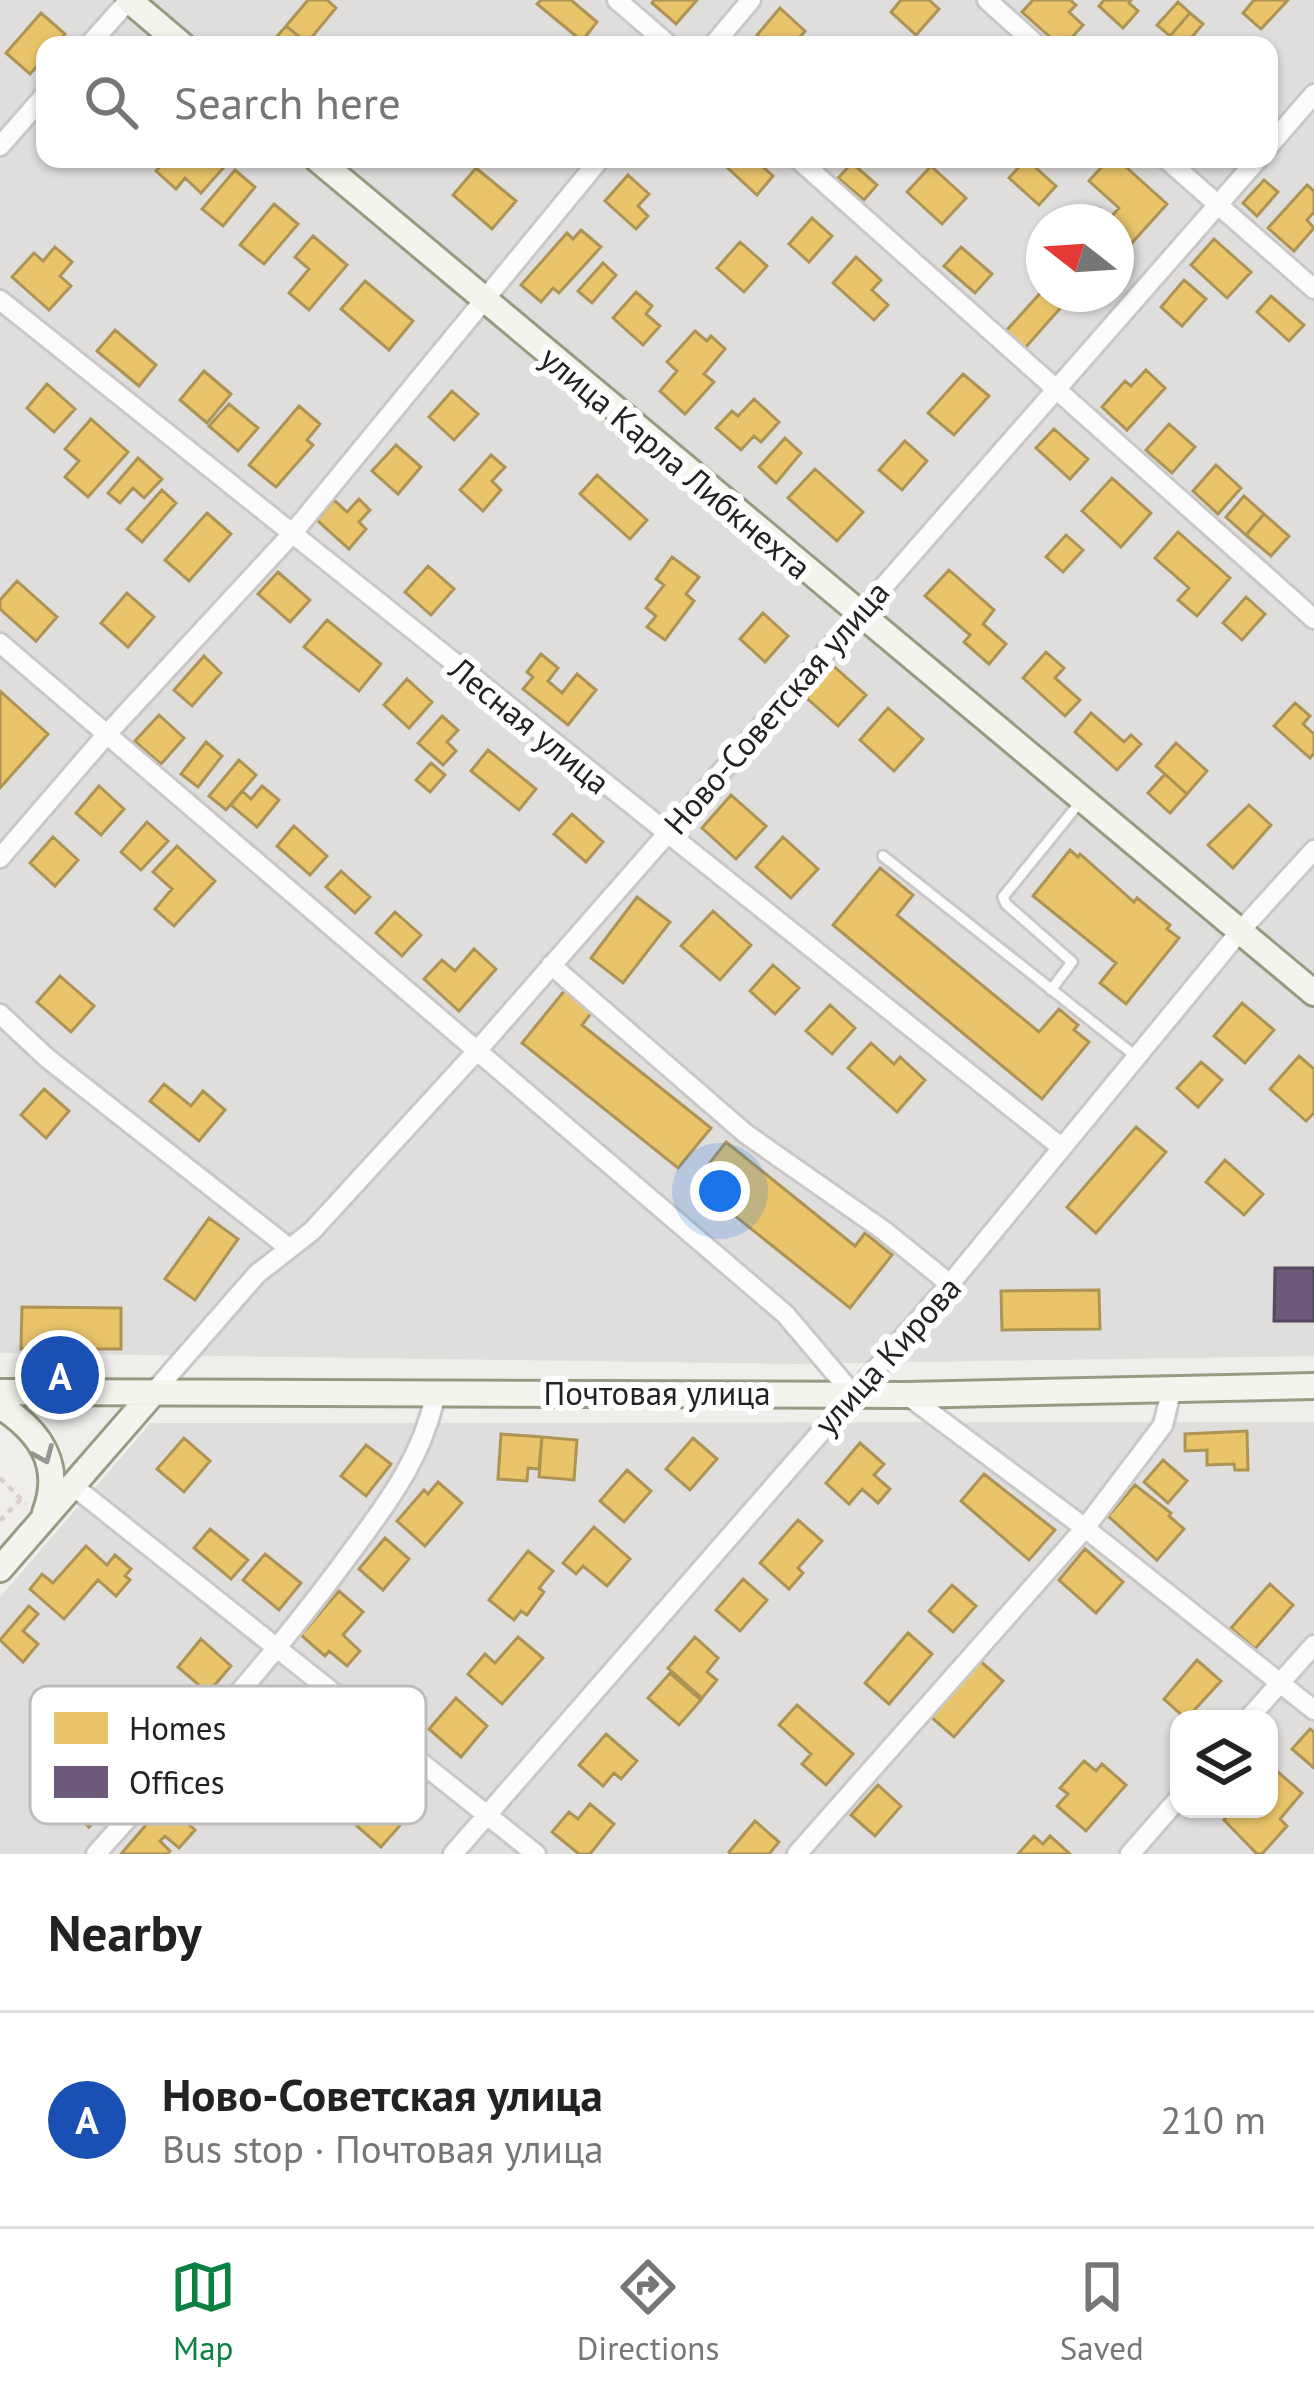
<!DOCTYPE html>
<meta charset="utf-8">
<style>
body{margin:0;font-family:"PT Sans",sans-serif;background:#f6f6f6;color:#222}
.controls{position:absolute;right:36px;bottom:36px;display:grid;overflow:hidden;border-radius:24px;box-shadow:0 3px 9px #0004}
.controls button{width:108px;height:108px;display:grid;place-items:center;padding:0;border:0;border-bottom:3px solid #e0e0e0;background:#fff;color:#222;font:60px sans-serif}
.compass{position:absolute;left:1026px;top:204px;width:108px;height:108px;border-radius:50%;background:#fff;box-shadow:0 3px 9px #0004;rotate:287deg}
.you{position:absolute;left:720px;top:1191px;width:42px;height:42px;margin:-30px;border:9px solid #fff;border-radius:50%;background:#1a73e8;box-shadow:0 0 0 18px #1a73e833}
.badge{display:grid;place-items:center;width:78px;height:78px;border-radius:50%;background:#0b8043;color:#fff;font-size:39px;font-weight:700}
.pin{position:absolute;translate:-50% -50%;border:6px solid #fff;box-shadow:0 3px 12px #0006}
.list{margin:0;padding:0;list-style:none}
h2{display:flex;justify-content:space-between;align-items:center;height:156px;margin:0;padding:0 48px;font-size:51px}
h2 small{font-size:39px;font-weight:400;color:#767676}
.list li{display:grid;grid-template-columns:78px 1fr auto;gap:36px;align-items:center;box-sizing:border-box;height:216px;padding:0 48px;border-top:3px solid #e0e0e0}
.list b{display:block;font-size:45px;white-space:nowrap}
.list p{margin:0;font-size:39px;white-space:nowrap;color:#767676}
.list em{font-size:39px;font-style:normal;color:#767676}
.icon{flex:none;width:66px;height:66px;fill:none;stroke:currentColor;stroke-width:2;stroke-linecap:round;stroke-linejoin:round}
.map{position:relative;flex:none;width:1314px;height:1854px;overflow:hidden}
.search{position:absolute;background:#fff;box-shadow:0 3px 9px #0004;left:36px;right:36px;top:36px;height:132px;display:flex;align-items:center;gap:30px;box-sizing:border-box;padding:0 42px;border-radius:24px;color:#767676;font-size:45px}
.sheet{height:372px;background:#fff}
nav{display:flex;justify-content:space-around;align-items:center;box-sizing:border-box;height:168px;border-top:3px solid #e0e0e0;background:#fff;font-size:33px;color:#767676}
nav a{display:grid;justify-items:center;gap:6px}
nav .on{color:#0b8043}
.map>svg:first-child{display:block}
</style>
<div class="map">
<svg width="1314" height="1854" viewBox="0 0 1314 1854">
<rect width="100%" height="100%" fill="#f0eeeb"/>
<!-- residential -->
<path fill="#dfdedc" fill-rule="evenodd" d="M0 0H1314V1356L798 1364 0 1353ZM45 45H1269V159H45ZM1044 222H1116V294H1044Z
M1314 1422V1854H0V1597L151 1423ZM1179 1719H1269V1809H1179Z"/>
<!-- homes -->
<path fill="#e9c46a" stroke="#ad9354" stroke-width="3" d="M308 0H327L336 8 307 43 286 26Z
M541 0H571L597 22 582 41 537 4Z
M654 0H697L676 24 652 3Z
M901 0H929L939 9 916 35 891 12Z
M1033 0H1070L1076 5 1069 12 1083 25 1065 45H1059L1022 12Z
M1104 0H1131L1129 3 1138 11 1123 28 1099 6Z
M1254 0H1288L1261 29 1243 13Z
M1178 2 1190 13 1170 36 1157 25Z
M780 8 805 31 793 45H768L757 35Z
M41 13 65 34 56 45H45V57L30 74 6 53Z
M1190 13 1203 24 1185 45H1180L1170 36Z
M286 26 307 43 305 45 272 42Z
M167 159H217L225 166 201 193 185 178 176 189 156 171Z
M718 159H754L773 176 757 195Z
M1026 159 1056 186 1039 205 1009 178Z
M1109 159H1117L1167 204 1121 255 1116 250V222H1089L1100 209 1110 218 1119 208 1089 181Z
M852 163 877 185 864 200 838 178Z
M931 166 966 198 942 224 907 192Z
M476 168 516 201 492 229 453 195Z
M235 170 255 187 223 226 202 209Z
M628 175 649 194 638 206 648 216 636 229 605 201Z
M1264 180 1278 192 1257 216 1243 203Z
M1307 185 1314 191V212L1307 220 1314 228 1294 251 1268 228Z
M274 204 298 224 264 264 240 245Z
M812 218 832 236 809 262 789 244Z
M581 230 601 247 559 293 553 288 541 302 521 285 567 233 573 239Z
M313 236 347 265 309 310 289 293 309 269 295 257Z
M1214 239 1251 272 1227 298 1191 265Z
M740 242 767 266 744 292 717 268Z
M55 247 72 262 60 276 71 286 49 310 12 277 34 253 43 261Z
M961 247 992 274 975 293 944 266Z
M856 257 881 280 872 290 888 305 874 320 833 283Z
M603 263 616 275 592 303 578 291Z
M1184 280 1206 299 1182 326 1161 307Z
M365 281 413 321 389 350 341 309Z
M1044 289V294L1072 295 1025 348 1006 331Z
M636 292 652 306 646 314 660 326 643 345 613 318Z
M1271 296 1304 325 1289 341 1257 312Z
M115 330 156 365 139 386 97 351Z
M695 331 707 341 711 336 725 349 704 374 714 382 685 414 660 391 677 371 667 362Z
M1146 370 1165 388 1127 430 1102 407 1125 381 1131 386Z
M204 371 231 394 207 423 180 400Z
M963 374 989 396 954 435 928 413Z
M47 384 75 409 54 432 27 408Z
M452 391 478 414 454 440 429 417Z
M754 399 779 422 761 442 754 436 741 450 716 428 732 411 738 416Z
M229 404 258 428 238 451 209 426Z
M299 406 320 424 307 440 313 445 276 487 249 465Z
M91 419 128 452 88 497 65 477 79 461 65 449Z
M1169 424 1195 447 1172 473 1146 450Z
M1054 429 1088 459 1070 479 1036 448Z
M785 438 801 453 776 483 759 467Z
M905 441 927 461 902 490 879 470Z
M396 445 421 467 398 494 372 471Z
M491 455 505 467 492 481 501 490 483 511 460 490Z
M138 458 162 479 144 498 133 488 120 503 108 493Z
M1216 465 1241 488 1218 514 1193 491Z
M815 469 863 512 837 541 788 498Z
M597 475 647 520 630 539 580 494Z
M1112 478 1151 513 1121 547 1082 511Z
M162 490 176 503 142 542 127 529Z
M1244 496 1264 514 1246 535 1226 517Z
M359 499 370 510 359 522 366 529 349 549 317 520 334 500 347 512Z
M207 513 231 534 189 581 165 560Z
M1264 514 1289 536 1271 556 1246 535Z
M1178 532 1230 578 1197 616 1178 600 1189 588 1155 558Z
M1066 535 1083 550 1063 572 1046 557Z
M672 557 699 577 686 594 694 601 665 640 647 627 656 616 646 608 664 585 656 579Z
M428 566 454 589 431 615 405 592Z
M949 570 994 610 983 624 1006 644 989 664 964 642 970 635 925 596Z
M278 572 310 600 290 622 258 594Z
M17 581 57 617 36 641 0 609V600Z
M127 593 154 617 128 647 101 623Z
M1246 597 1265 614 1242 640 1223 623Z
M763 613 788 636 765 662 740 639Z
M327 620 381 664 359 691 304 647Z
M1046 652 1064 668 1055 678 1080 700 1065 716 1023 678Z
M541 654 558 668 548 681 562 693 577 674 596 690 568 725 523 689 533 677 527 672Z
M204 656 221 673 192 706 174 690Z
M829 662 866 695 838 726 801 693Z
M407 679 432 702 409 728 384 705Z
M0 691 48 734 0 788Z
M1295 703 1310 716 1303 724 1314 734V753L1310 758 1274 726Z
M888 708 923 739 894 771 860 740Z
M1091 713 1124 742 1131 735 1141 744 1117 770 1075 732Z
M159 715 184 738 161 764 135 741Z
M442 716 458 730 447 742 456 751 443 765 418 743Z
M206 742 222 756 198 787 181 774Z
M1176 743 1207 771 1187 794 1156 766Z
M488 750 536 789 519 810 471 771Z
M239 760 256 775 226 810 209 796Z
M431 763 445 775 430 792 416 780Z
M1165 774 1187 794 1170 813 1148 793Z
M99 786 124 809 101 835 76 813Z
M262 786 279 800 257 827 231 805 242 791 251 799Z
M731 795 766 826 736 859 702 828Z
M1249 805 1271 825 1233 868 1208 845Z
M572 814 603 842 586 862 554 834Z
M147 822 168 841 141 870 121 852Z
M294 826 327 856 310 875 277 846Z
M53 837 78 860 55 886 30 863Z
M783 837 818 869 791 898 756 867Z
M177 846 215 881 174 926 155 909 172 889 153 872Z
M1070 850 1078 857 1080 854 1134 902 1137 898 1170 925 1167 929 1179 938 1126 1004 1100 983 1116 963 1033 896Z
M880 868 913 895 897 915 1039 1032 1059 1009 1078 1025 1074 1030 1089 1042 1042 1099 833 925Z
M341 871 370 897 355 913 326 887Z
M637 897 670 922 623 983 591 958Z
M713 911 751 945 720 980 681 946Z
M395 912 421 935 402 956 376 933Z
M474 949 496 969 459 1011 424 979 442 960 455 971Z
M773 965 799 988 775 1014 750 991Z
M60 976 94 1006 71 1032 37 1002Z
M565 990 592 1012 582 1025 711 1128 678 1168 522 1043Z
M1242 1003 1274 1030 1245 1063 1214 1036Z
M830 1005 855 1028 832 1054 806 1031Z
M871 1043 894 1064 900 1057 925 1080 897 1112 848 1068Z
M1299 1056 1314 1069V1113L1306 1121 1270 1089Z
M1201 1062 1222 1080 1198 1107 1177 1088Z
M164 1084 191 1106 203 1091 225 1110 199 1141 150 1101Z
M44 1089 69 1111 46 1138 21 1115Z
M1136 1127 1166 1152 1096 1233 1067 1207Z
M726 1142 855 1246 865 1233 892 1255 850 1308 694 1183Z
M1225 1160 1263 1194 1244 1215 1206 1182Z
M209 1218 238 1239 195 1300 165 1279Z
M1099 1290 1100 1329 1002 1330 1001 1291Z
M22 1307 121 1308V1349H21Z
M1247 1431 1248 1470H1235L1234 1464 1207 1465V1450L1185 1451V1434Z
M501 1434 542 1437 539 1469 528 1468 527 1481 498 1479Z
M542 1437 577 1440 574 1480 539 1477Z
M184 1438 210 1461 184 1492 157 1469Z
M693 1438 717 1459 690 1490 666 1469Z
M860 1443 884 1464 874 1475 890 1489 878 1503 862 1489 849 1504 826 1483Z
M366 1445 391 1464 366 1496 341 1476Z
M1163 1460 1187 1481 1168 1503 1144 1482Z
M627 1470 651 1491 624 1522 600 1501Z
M984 1474 1055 1530 1029 1560 961 1501Z
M438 1482 462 1503 425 1546 397 1521 424 1490 428 1494Z
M1135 1485 1171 1513 1169 1516 1184 1529 1157 1560 1108 1516Z
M798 1520 822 1541 798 1568 803 1573 789 1589 760 1563Z
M594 1527 630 1559 607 1586 583 1566 576 1574 563 1563Z
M210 1529 248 1560 231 1579 194 1548Z
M385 1538 409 1559 383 1590 359 1569Z
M86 1546 107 1565 115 1555 131 1569 125 1576 130 1580 116 1596 98 1580 64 1619 30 1589 42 1574 53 1583Z
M1085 1549 1123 1582 1096 1613 1059 1580Z
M528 1551 553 1571 539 1588 544 1592 527 1615 521 1611 514 1620 489 1600Z
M265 1554 301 1583 279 1610 243 1580Z
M743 1579 767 1600 740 1631 716 1610Z
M1270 1584 1293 1605 1255 1649 1231 1628Z
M952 1585 976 1606 953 1632 929 1611Z
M339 1591 363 1612 343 1635 360 1651 347 1666 329 1651 325 1656 301 1635Z
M29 1606 38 1614 23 1631 38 1644 23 1662 0 1640Z
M908 1633 932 1654 889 1704 865 1683Z
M518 1637 543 1658 502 1704 468 1674 485 1654 495 1663Z
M695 1637 718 1658 707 1672 717 1680 702 1698 668 1668Z
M201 1639 231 1666 208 1693 178 1667Z
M979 1660 1003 1681 954 1737 930 1716Z
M1197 1660 1221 1681 1186 1719 1164 1699Z
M670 1673 701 1700 679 1725 648 1698Z
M456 1698 487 1726 461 1757 429 1729Z
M797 1705 853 1754 826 1785 802 1764 811 1754 779 1725Z
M1310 1729 1314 1732V1768L1292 1749Z
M606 1734 637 1761 621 1779 614 1773 603 1786 579 1765Z
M1084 1761 1096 1771 1102 1764 1126 1785 1086 1831 1057 1806 1068 1794 1060 1788Z
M1269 1764 1302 1793 1280 1819 1287 1826 1262 1854H1257L1224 1820 1234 1809 1243 1814 1247 1809H1269Z
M92 1775 116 1796 89 1827 65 1805Z
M878 1785 901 1806 875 1836 851 1815Z
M388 1791 412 1812 381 1847 357 1826Z
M165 1803 195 1830 179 1848 165 1836 160 1841 170 1851 167 1854H121Z
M590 1804 614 1824 590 1854H579L552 1832 569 1812 578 1819Z
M755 1821 779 1842 769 1854H731L729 1852Z
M1034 1836 1043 1844 1050 1836 1070 1854H1018Z"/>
<!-- offices -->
<path fill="#6d597a" stroke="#564860" stroke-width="3" d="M1275 1268H1314V1321H1274Z"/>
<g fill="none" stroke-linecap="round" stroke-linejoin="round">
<!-- lane casing -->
<g stroke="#c9c8c7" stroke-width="15">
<path id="lane" d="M883 856 1138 1058
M1051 990 1072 962 1006 904 1003 897 1081 801"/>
</g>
<!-- street casing -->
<g stroke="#c9c8c7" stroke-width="24">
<path id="street" d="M617 0 669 45
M987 0 1037 45
M89 45 129 0
M713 45 751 0
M0 146 45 95
M1269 146 1314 94
M798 159 1314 619
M1166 159 1314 289
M0 300 1061 1147
M0 643 785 1314 852 1393
M0 858 107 734 291 535 600 159
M551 965 746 1134 883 1230 950 1284
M0 1014 47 1058 289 1248
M154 1392 257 1274 312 1231 476 1052 1258 159
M907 1395 1085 1528 1314 1710
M72 1485 536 1854
M1248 1719 1314 1645
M96 1854C180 1760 265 1668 340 1567 382 1510 422 1462 436 1392
M453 1854 950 1284 1241 930 1314 850
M797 1854 1085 1528 1163 1425 1172 1388
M1130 1854 1179 1798"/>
</g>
<!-- secondary casing -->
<g stroke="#999a82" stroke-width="30">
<path id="secondary" d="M129 0 182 45
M317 159 1314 993
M0 1392 907 1395 1314 1386
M0 1406C41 1432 63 1466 45 1513
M0 1569 154 1392"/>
</g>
<!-- path -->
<path stroke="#dccecd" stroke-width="4.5" stroke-dasharray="6 6" stroke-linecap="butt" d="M0 1478 26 1504
M0 1521 21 1499"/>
<!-- lane -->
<use href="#lane" stroke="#fdfcfc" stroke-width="9"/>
<!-- street -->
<use href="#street" stroke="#fdfcfc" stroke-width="18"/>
<!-- secondary -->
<use href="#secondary" stroke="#f4f4ed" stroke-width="24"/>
</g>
<!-- one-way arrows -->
<defs><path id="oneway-chevron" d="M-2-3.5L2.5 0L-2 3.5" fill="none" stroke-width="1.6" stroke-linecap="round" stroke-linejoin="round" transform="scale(3)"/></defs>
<use stroke="#969692" href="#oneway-chevron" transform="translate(44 1455) rotate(67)"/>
<g text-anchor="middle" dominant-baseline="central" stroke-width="12" stroke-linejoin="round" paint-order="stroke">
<!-- street labels -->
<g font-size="33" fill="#222" stroke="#fff">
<text transform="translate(676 462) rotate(40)">улица Карла Либкнехта</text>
<text transform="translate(776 707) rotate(-49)">Ново-Советская улица</text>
<text transform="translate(530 725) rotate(39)">Лесная улица</text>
<text transform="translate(887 1355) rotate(-48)">улица Кирова</text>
<text x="657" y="1392">Почтовая улица</text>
</g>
</g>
<!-- legend -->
<rect x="30" y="1686" width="396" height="138" rx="18" fill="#fff" stroke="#bdbdbd" stroke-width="3"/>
<rect x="54" y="1712" width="54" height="32" fill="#e9c46a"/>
<rect x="54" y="1766" width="54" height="32" fill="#6d597a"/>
<g font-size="33" fill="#222">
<text x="129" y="1740">Homes</text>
<text x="129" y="1794">Offices</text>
</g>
</svg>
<div class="controls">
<button><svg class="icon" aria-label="layers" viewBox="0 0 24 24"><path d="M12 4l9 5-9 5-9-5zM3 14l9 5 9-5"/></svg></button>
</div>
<svg class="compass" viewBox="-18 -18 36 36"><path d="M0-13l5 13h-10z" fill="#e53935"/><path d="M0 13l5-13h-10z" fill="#767676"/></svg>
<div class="you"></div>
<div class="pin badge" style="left:60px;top:1375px;background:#1a4fb4">A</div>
<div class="search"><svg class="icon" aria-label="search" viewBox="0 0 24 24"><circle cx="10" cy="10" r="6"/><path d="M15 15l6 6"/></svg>Search here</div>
</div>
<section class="sheet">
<h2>Nearby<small></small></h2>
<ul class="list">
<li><span class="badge" style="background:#1a4fb4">A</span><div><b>Ново-Советская улица</b><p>Bus stop · Почтовая улица</p></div><em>210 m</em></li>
</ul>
</section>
<nav>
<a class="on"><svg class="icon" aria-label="map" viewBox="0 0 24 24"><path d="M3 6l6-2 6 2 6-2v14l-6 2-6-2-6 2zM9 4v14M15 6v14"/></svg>Map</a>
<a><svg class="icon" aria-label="directions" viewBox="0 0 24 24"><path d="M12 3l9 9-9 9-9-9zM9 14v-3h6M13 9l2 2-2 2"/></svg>Directions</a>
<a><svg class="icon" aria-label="saved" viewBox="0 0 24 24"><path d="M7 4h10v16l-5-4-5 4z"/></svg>Saved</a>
</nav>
